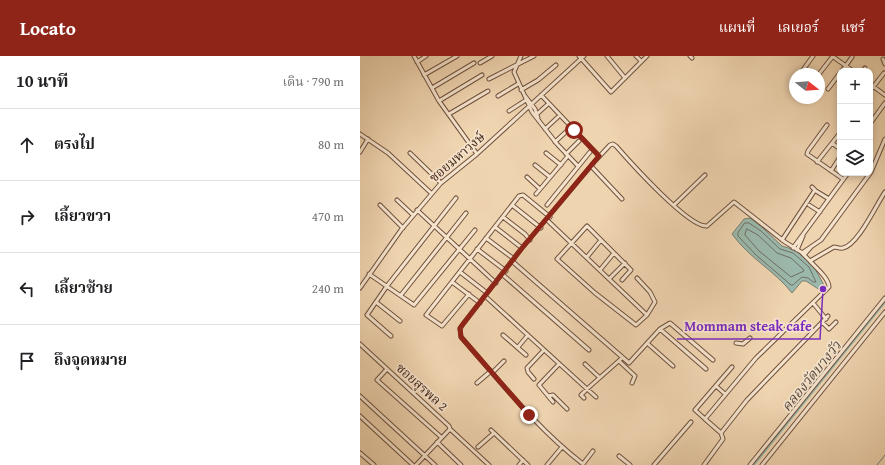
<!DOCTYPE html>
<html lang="th">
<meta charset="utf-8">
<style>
body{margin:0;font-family:"Gentium Book Plus","Noto Serif Thai",serif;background:#f2f2f2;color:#202124}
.controls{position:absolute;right:12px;top:12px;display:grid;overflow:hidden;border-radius:8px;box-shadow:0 2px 6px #0003}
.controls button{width:36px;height:36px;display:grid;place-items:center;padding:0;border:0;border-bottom:1px solid #e0e0e0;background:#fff;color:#202124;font:20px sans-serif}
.compass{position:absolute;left:429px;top:12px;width:36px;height:36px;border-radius:50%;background:#fff;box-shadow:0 2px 6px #0003;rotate:107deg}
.stop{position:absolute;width:12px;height:12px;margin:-9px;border:3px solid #8f2418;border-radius:50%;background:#fff}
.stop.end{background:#8f2418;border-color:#fff;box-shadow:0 1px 4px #0008}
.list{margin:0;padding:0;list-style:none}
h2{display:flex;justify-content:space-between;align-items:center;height:52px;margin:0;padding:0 16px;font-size:17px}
h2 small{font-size:13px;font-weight:400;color:#757577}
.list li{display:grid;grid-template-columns:26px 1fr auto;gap:12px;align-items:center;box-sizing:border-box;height:72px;padding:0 16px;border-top:1px solid #e0e0e0}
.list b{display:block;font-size:15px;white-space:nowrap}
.list em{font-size:13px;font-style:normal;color:#757577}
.icon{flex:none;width:22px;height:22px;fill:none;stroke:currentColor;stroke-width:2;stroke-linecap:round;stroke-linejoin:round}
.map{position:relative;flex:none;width:525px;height:409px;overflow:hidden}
header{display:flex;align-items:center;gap:24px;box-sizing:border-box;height:56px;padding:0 20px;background:#8f2418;color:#fff}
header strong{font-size:19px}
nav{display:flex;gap:22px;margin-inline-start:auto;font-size:14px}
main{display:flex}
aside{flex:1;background:#fff}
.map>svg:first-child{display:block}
</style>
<header>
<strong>Locato</strong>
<nav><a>แผนที่</a><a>เลเยอร์</a><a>แชร์</a></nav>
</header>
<main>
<aside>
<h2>10 นาที<small>เดิน · 790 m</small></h2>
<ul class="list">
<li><svg class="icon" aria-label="ahead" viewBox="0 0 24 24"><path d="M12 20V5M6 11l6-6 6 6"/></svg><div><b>ตรงไป</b></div><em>80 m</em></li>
<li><svg class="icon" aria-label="right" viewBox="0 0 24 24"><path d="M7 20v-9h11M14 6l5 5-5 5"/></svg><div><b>เลี้ยวขวา</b></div><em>470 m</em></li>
<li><svg class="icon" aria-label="left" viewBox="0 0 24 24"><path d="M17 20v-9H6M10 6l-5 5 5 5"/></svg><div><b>เลี้ยวซ้าย</b></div><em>240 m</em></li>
<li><svg class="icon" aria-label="arrive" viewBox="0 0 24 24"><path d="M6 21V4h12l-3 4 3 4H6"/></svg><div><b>ถึงจุดหมาย</b></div></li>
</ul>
</aside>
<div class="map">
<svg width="525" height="409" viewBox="0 0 525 409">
<rect width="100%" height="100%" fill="#efd4b0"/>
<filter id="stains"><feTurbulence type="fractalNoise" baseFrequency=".005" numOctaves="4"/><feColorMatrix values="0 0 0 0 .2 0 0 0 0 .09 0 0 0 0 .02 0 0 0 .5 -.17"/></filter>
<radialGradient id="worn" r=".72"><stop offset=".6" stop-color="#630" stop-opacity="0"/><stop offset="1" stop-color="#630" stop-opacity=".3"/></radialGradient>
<!-- water -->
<path fill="#9ab8ab" stroke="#787d71" d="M390 162 403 172 422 190 435 194 453 209 465 231 460 234 446 225H442L432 237C415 215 389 202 372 178L384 163Z"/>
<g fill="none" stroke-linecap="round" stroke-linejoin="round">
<!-- shore -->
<path stroke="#6f6e62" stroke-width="1" d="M385 167H389L401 175 420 193 433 197 449 211 456 226H453L448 222 442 221 433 229H431L396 199 378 180V177Z
M387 173 398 179 417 197 431 202 443 213 444 215 431 221 399 195 385 179Z"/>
<!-- stream -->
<path stroke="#787d71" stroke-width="1" d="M517 409 525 399"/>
<!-- canal -->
<path stroke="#9ab8ab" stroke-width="3.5" d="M393 409 525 245"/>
<!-- minor casing -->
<g stroke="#6f513f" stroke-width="5">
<path id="minor" d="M54 0 79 45 117 98
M161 0 154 16 172 56 197 88 218 110
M219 0 251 36 287 0
M247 0 265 22
M276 0 281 5
M330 0 332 2
M472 0 493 15
M523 3 525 8
M57 6 66 0
M120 7 132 0
M482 15 492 1
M503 15 505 12
M440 18 453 0
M459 18 473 0
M64 19 97 0
M129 23 174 0
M510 28 525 39
M72 32 114 7
M468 33 480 17
M161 34 178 24 196 9
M510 35 524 17
M181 39 239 100
M138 40 158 28
M165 40 175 53 178 62
M79 45 122 19
M149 55 166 44
M89 58 128 35
M176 59 187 49
M512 65 525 47
M467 69 448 95 447 98 483 123
M185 73 198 61
M0 78 28 97 71 137
M195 86 209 73
M472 87 480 93
M0 96 8 83
M50 97 81 127
M186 97 201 109
M206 98 219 85
M457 106 480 77
M175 109 190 121
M231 110 262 143
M471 115 478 104
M167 121 180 133
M456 135 469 143
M176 138 208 100
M37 144 53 159
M20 149 43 172
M152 149 181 172
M187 149 230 96
M314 149 345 119
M449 149 460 156
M57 154 136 227
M143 161 165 178 170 184
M187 164 249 223 265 207
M135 171 162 192
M126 182 154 203
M422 184 455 134 452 131
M433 192 488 117
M117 193 146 215
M437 194 443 180
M442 197 461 184 511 116 525 83
M444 199 451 191
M227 201 241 184
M153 206 269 307 300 273 310 267 353 304
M240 214 254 197
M100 216 127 237
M9 218 54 249 115 174
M143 219 229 294
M249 223 287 259
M262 224 271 214 227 170 197 203 235 237 276 269 287 259 295 246 290 236 277 222
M92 226 120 247
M0 232 41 174 81 127 117 98 224 0
M109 238 82 270 66 259 159 140 163 139 190 161
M41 239 106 157
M125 240 227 333 262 302
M16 246 40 265
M453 247 466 263
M462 266 469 273 476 266
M300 273 346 313
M143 279 166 299
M31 280 7 259 27 230 96 142
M287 287 313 310
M376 287 383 288 390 282
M0 288 89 370 90 373 56 409
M158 291 168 279
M259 305 275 320 272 327
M225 308 239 321
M27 313 17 324 81 381
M132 317 144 305
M174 323 168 316 167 312 184 294
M117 327 131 315
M356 330 365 338
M0 340 75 409
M188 340 193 339 207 353
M224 342 221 339 227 333 236 341
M193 346 179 329 199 308
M0 360 53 409
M345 363 335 354 372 311
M90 373 129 409
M131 374 168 409
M361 377 387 344 468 260
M77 386 101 409
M118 391 134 377
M233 395 223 408C176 372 140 325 101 281L100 273 103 268 162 192 236 104 250 89 253 88 256 90C270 106 329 172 347 170L374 146 425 186 441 196 450 205
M0 397 14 409
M259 400 270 409
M159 409 163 404
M187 409 202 391
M294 409 331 366
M344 409 363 383 361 377 345 363 396 302 469 231C469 222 456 212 450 205L474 191C477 191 480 193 483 192 498 189 516 149 525 136
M390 409 525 242
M402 409 525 256"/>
</g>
<!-- minor -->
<use href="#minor" stroke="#f5e3cc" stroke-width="3"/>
</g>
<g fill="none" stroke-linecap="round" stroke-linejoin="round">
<!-- route -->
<path stroke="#8f2418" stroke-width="5" d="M169 359 101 281 100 272 162 192 239 100 214 74"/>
</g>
<g text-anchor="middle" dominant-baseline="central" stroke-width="3.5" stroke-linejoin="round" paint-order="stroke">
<!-- street labels -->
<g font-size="13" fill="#442519" stroke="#f5e3cc">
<text transform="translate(97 101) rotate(-41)">ซอยมหาวงษ์</text>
<text transform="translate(62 331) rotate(42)">ซอยสุรพล 2</text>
</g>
<!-- water labels -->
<g font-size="14" font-style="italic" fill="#5a4a3e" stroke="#f5e3cc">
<text transform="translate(451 320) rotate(-51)">คลองวัดบางวัว</text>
</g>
</g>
<!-- callouts -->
<path fill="none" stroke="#7b2cbf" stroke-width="1.5" d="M463 233L460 283H317"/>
<circle fill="#7b2cbf" stroke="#f5e3cc" stroke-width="1.5" cx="463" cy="233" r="4"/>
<g font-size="14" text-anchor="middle" font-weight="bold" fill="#7b2cbf" stroke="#f5e3cc" stroke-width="3.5" stroke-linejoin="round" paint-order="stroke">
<text x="388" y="275">Mommam steak cafe</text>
</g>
<rect width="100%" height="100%" filter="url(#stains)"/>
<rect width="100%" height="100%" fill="url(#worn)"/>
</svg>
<div class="controls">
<button>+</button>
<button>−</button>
<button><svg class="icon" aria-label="layers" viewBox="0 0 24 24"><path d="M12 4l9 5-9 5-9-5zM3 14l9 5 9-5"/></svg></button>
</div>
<svg class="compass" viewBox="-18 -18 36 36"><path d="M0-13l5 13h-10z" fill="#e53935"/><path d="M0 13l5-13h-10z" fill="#757577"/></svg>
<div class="stop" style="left:214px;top:74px"></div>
<div class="stop end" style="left:169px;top:359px"></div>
</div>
</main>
